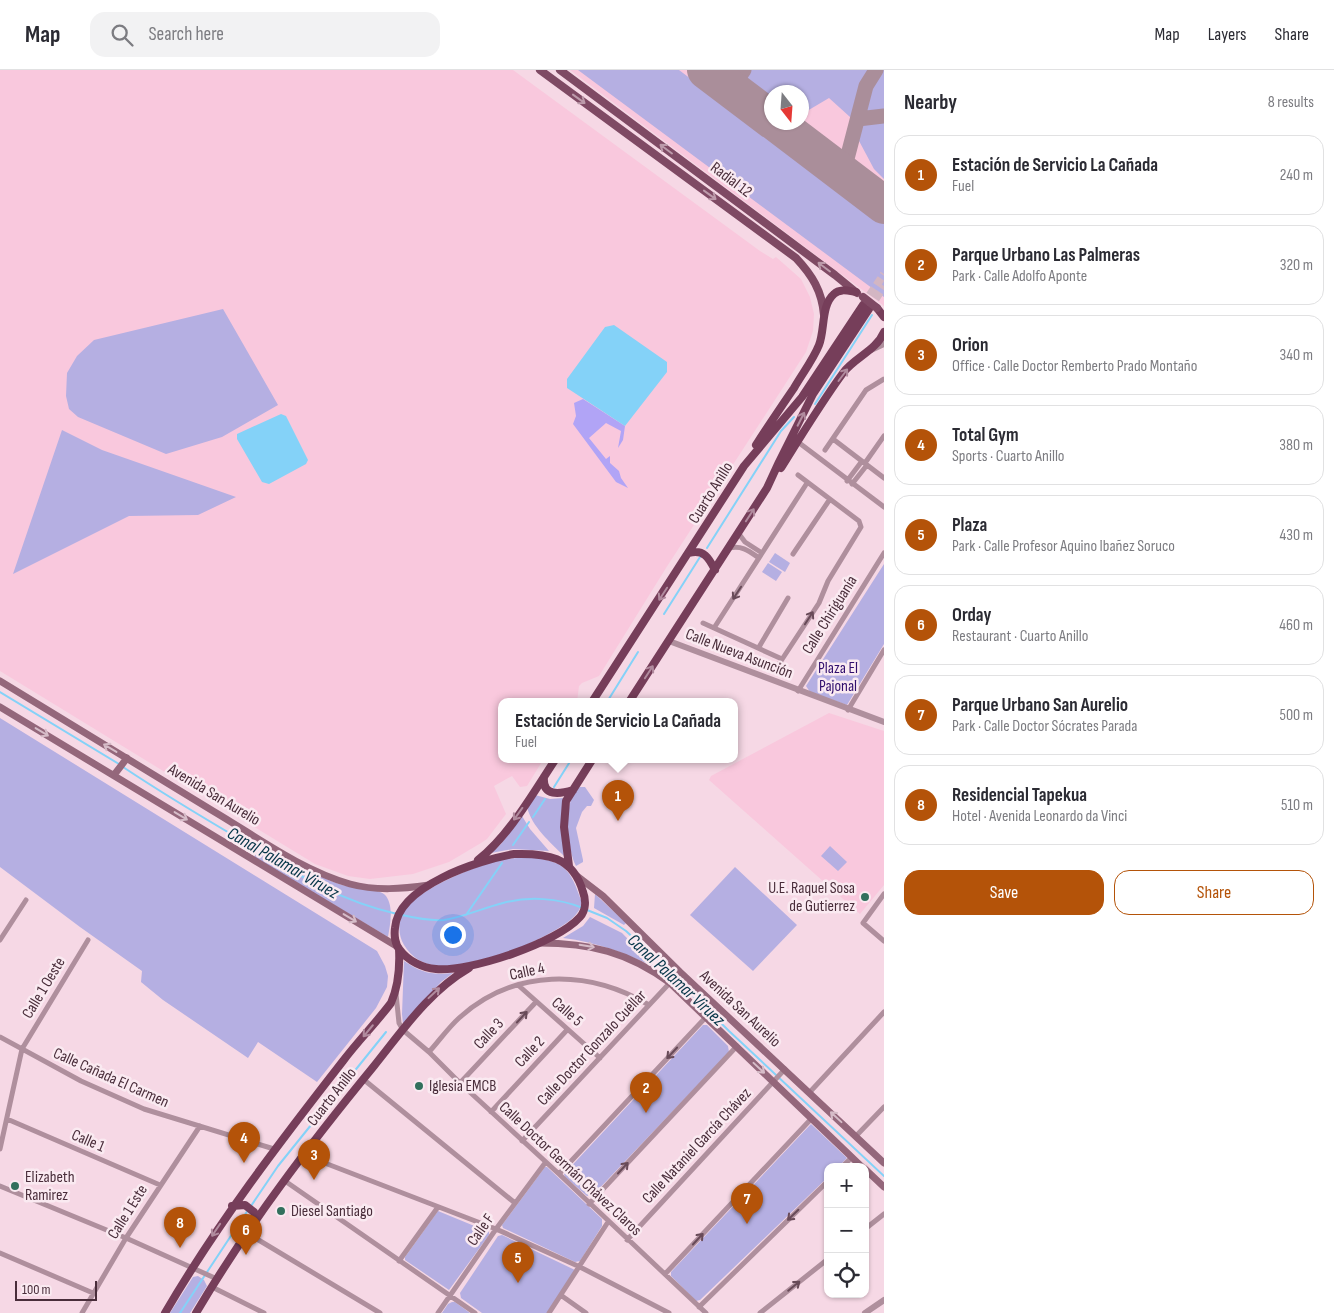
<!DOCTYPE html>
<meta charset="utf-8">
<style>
body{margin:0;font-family:"Sofia Sans Condensed",sans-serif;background:#f2f2f3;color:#2b2b33}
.controls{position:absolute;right:15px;bottom:15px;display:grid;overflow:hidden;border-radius:10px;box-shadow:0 1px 4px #0004}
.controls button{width:45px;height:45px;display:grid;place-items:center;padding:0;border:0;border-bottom:1px solid #e1e1e2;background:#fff;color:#2b2b33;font:25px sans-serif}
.compass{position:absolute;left:764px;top:15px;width:45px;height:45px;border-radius:50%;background:#fff;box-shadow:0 1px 4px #0004;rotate:163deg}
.scale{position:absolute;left:15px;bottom:12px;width:82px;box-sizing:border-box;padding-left:5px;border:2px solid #492d3a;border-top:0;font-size:14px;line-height:18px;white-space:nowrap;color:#492d3a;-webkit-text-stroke:4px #faeaf1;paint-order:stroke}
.you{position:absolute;left:452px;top:864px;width:18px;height:18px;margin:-12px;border:4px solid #fff;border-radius:50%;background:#1a73e8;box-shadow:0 0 0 8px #1a73e833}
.badge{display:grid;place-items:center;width:32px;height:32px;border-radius:50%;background:#b45309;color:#fff;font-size:16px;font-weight:700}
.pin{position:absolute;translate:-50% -41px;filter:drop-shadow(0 1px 2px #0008)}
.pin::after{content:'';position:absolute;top:26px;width:18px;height:15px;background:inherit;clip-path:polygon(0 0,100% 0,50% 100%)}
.popup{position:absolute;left:498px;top:628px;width:240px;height:65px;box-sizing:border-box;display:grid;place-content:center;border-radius:10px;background:#fff;filter:drop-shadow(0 1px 4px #0005);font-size:16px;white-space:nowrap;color:#7c7c81}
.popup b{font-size:19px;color:#2b2b33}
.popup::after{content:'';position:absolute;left:50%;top:100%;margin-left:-10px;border:10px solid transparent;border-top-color:#fff}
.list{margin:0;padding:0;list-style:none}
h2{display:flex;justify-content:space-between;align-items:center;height:65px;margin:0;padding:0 20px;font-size:21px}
h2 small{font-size:16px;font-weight:400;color:#7c7c81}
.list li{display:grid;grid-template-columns:32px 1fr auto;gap:15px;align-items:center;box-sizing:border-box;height:80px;margin:0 10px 10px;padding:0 10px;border:1px solid #e1e1e2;border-radius:15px}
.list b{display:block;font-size:19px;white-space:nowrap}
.list p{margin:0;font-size:16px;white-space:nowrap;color:#7c7c81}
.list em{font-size:16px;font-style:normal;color:#7c7c81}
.actions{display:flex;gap:10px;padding:15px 20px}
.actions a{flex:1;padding:11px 0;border:1px solid #b45309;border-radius:15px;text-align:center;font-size:18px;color:#b45309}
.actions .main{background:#b45309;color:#fff}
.icon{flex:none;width:28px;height:28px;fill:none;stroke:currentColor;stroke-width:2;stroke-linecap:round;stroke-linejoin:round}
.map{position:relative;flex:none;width:884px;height:1243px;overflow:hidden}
header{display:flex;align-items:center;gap:30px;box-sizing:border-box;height:70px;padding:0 25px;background:#fff;border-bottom:1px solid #e1e1e2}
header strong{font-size:24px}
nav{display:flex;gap:28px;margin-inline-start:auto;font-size:18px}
.search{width:350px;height:45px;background:#f2f2f3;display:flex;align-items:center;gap:12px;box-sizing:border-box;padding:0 18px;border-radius:15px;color:#7c7c81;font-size:19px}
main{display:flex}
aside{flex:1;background:#fff}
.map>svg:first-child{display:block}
</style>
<header>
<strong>Map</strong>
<div class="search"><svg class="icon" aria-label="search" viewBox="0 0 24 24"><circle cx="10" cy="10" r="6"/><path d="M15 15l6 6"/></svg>Search here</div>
<nav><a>Map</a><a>Layers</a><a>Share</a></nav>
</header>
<main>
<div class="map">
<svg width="884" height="1243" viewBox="0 0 884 1243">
<rect width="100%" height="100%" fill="#f6d8e5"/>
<!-- built -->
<path fill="#f9c8dd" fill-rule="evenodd" d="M0 0H513L760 181 773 189 776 187 801 209 810 227 814 244 813 261 806 282 666 498 599 606 582 613 579 616 577 632H502V690H543L527 716 520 717 512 706 494 716 506 744 487 769 481 773 449 792 413 804 370 809 348 806 315 794 0 601Z
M570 0H884V236L837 201ZM772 22H802V52H772Z
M829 643 884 661V815L860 844 709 710 711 706Z"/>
<!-- green -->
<path fill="#b5afe2" d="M578 0H679L884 154V227Z
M731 0H884V109L874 99 858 69 860 56 829 28 802 44V22H772L771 30Z
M223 239 278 335 222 367 166 384 78 347 69 339 66 326 67 303 77 286 94 270Z
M62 360 102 380 236 427 198 445 129 446 13 504Z
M775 483 790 493 785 502 769 492Z
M768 493 782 502 776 511 762 502Z
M884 494V574L847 635 810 622 806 616Z
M0 648 377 881 385 896 388 906 387 917 376 938 317 1012 258 972 248 988 163 930 141 912 142 901 80 857 0 797Z
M580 717H585L594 730 591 736H587L582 742 576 758 583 790V792L576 796C567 780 562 727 580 717Z
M535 725 550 729 563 728 561 753 564 786C550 772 532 757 527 737Z
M522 746 530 759 549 781 513 779 491 783 501 774Z
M264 775C289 790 314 806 342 815 353 818 380 818 386 826 394 837 390 855 388 867L254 787Z
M830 776 847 792 838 801 821 786Z
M528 787C565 791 570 798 582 833 581 836 579 841 577 843 569 855 539 869 526 875 509 883 456 898 438 896 424 895 411 887 404 875 398 865 398 853 403 843 414 820 481 793 505 789 513 788 520 788 528 787Z
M735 797 797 855 753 901 690 845Z
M595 824 626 853 624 855 594 838Z
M590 847 622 863 655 897C625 883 596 872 563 868L583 856Z
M404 891C422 903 431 905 453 903L441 912 403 954 402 944Z
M703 955H707L728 976 729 982 593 1125 587 1126 565 1107 564 1104Z
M811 1054 847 1088 838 1097H828V1107L700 1230 696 1231 671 1206V1202Z
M545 1097H547L602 1149V1156L580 1191 575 1192 503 1158 502 1155Z
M438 1141 489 1162V1165L449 1220 405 1190V1187Z
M502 1165 575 1200 548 1243H482L461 1228 460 1223 498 1166Z
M198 1206 204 1210 207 1216 190 1243H170L193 1207Z
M452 1232H455L470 1243H442L448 1234Z"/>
<!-- forest -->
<path fill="#b1a4f6" d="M583 329 625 356 623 370 618 378 621 361 606 353 589 368 606 389 610 386V393L619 401 621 408 628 418 616 412 573 354 576 346 574 333Z"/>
<!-- water -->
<path fill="#84d2f8" d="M614 255 667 292V302L625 356 567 318V309L605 257Z
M281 344 286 346 308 390 306 394 269 414 262 412 237 369V364Z"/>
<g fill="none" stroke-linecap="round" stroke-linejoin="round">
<!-- stream -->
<path stroke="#84d2f8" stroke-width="2" d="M815 334 872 245
M707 478 781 361 794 347
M664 544 700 487
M0 622 119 694
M607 632 638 582
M123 697C162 723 202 747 243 771 295 803 336 830 397 844
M554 717 571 690
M533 747 545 729
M513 775 529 752
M587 840 607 848 626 861 649 882 729 961 884 1106
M402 845C415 848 429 851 444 850 464 847 483 838 503 833 529 826 558 828 583 838
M466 845 502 793
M251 1136 278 1096 386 962
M180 1243 248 1140"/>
<!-- taxiway -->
<path stroke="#aa8e9a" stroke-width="15" d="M731 19 744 0
M858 49 884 46
M843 104 866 16 876 0"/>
<!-- runway -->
<path stroke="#aa8e9a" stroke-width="38" d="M706 0 772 50
M775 52 884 135"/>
<!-- trunk-tunnel -->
<path stroke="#d3b6c3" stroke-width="8" stroke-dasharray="8 4" stroke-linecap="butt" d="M863 235 884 204
M869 239 884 216"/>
<!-- minor -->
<path stroke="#af8f9d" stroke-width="5" d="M833 369 884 408
M798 372 884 437
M825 380 866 320 884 309
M865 393 884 366
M847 411 862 391
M852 414 867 395
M740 461 739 464 745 472 762 483
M729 478C742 475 749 481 759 488
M793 484 830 429
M703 553 782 589
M714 558 807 413
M759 577 788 528
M777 597 819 533 828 511 861 457 859 451 798 405
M798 621 884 483
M848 640 884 580
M884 824 863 853 884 871
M0 870 26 830
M518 915 600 988
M396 924 399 953 403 960 429 982 460 1013 559 1104 706 1243
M0 967 81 1011 144 1039 274 1079
M429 982C439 971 448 958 459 948 514 898 588 899 649 935
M363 1009 515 1133
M460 1013 536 932
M809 1023 884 942
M491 1042 567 960
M7 1049 160 1115
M856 1066 884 1037
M522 1071 680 902
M0 1079 22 979 88 870
M304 1085 496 1159 580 1197 669 1243
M842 1097 852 1087
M559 1104 706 947
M285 1111 475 1243
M0 1116 126 1168 217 1209
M589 1134 737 976
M865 1159 884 1144
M247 1163 380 1243
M627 1170 785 999
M0 1183 93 1223
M399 1191 438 1137
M665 1204 812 1048
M212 1217 264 1243
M562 1226 586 1243
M699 1237 828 1111
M82 1243 126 1168 200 1056
M438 1243 496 1159 545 1093
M549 1243 608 1152
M760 1243 828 1189"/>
<!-- tertiary -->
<path stroke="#af8f9d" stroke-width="6" d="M871 280 884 274
M669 571 884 652
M865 1243 884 1230"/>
<!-- secondary -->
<path stroke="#94677b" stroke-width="7" d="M0 611C71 654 142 698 213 741 257 767 301 800 350 814 376 821 402 819 429 815
M0 637 398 877
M114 705 127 688
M577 806 603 826 680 902 884 1093
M539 873C590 873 628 882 670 913L862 1097
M865 1099 884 1117"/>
<!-- primary -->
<path stroke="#7f4a64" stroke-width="8" d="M540 0 796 188C812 205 822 221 824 245
M560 0 835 205 857 223"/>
<!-- trunk -->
<path stroke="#763e5a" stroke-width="8" d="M877 238 884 247
M756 375C768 356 781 337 794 318 802 304 813 290 819 275 825 260 821 235 834 224 840 218 849 221 856 222
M781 398C801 366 821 333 843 303 855 287 876 281 884 262
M689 483C704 479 709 488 715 500
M592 632 744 396 802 327 863 235
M629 632 767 418 779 392 813 324 869 239
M544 707C542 727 560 724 573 720
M514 784C546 783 573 786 583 822 586 830 586 840 580 847 557 873 470 902 436 899 423 898 408 891 400 880 395 875 394 865 395 858 398 816 479 790 514 784Z
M478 790C509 766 533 723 555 690
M569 796 564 757 566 731 592 690
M232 1136 245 1135 254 1142 256 1150
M165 1243C217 1154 279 1073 343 991 358 971 376 953 391 933 399 915 400 898 399 879
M196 1243C248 1155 310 1074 374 996 403 960 428 922 469 898"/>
<!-- primary-bridge -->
<path stroke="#7f4a64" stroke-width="8" d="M863 227 877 238"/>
</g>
<!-- one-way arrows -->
<defs><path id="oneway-shaft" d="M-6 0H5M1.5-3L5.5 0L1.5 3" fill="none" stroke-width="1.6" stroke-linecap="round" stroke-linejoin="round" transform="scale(1.25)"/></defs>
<g stroke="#bc9aaa">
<use href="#oneway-shaft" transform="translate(579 29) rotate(36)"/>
<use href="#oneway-shaft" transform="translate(666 79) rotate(-143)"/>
<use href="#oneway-shaft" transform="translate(710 125) rotate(36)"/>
<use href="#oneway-shaft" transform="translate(824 197) rotate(-143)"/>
</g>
<g stroke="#b18b9e">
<use href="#oneway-shaft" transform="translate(843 305) rotate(-53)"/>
<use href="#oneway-shaft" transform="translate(801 349) rotate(-63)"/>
<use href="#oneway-shaft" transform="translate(750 445) rotate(-57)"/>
<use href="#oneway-shaft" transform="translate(663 524) rotate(123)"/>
<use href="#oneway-shaft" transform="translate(649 602) rotate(-57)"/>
<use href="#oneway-shaft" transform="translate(518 744) rotate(126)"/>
<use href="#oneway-shaft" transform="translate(434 923) rotate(-43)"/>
<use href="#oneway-shaft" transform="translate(368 961) rotate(130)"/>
<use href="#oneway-shaft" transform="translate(216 1160) rotate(124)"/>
</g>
<g stroke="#684a58">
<use href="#oneway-shaft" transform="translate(737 523) rotate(123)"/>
<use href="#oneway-shaft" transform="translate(809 548) rotate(-57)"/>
<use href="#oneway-shaft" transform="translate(522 947) rotate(-47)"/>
<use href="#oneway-shaft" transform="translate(672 983) rotate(133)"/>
<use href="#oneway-shaft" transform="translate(623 1098) rotate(-47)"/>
<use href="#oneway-shaft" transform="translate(793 1145) rotate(136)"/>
<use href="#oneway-shaft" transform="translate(698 1169) rotate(-47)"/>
<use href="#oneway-shaft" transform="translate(794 1216) rotate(-39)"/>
</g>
<g stroke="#d6bcc8">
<use href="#oneway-shaft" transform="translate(42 662) rotate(31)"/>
<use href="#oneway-shaft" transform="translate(110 678) rotate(-149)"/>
<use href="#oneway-shaft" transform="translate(181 746) rotate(31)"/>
<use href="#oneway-shaft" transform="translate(350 848) rotate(31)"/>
<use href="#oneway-shaft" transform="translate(587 876) rotate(10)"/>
<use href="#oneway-shaft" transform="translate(759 998) rotate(43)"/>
<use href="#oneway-shaft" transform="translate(836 1047) rotate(-137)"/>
</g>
<!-- markers -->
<g fill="#32705d" stroke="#faeaf1" stroke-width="2">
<circle cx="865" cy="827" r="5"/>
<circle cx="419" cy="1016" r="5"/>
<circle cx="15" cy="1116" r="5"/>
<circle cx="281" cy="1141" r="5"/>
</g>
<g text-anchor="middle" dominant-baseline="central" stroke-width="5" stroke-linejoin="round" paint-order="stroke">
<!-- street labels -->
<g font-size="16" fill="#492d3a" stroke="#faeaf1">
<text transform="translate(731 110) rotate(37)">Radial 12</text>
<text transform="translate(711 423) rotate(-58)">Cuarto Anillo</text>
<text transform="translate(830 545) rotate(-58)">Calle Chiriguanía</text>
<text transform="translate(739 584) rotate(21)">Calle Nueva Asunción</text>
<text transform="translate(214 725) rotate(31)">Avenida San Aurelio</text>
<text transform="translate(527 902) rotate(-12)">Calle 4</text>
<text transform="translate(44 918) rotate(-59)">Calle 1 Oeste</text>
<text transform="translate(740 939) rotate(43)">Avenida San Aurelio</text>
<text transform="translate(567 942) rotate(41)">Calle 5</text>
<text transform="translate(489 964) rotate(-47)">Calle 3</text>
<text transform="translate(592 978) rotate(-47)">Calle Doctor Gonzalo Cuéllar</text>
<text transform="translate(530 982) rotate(-47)">Calle 2</text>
<text transform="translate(111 1008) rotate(24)">Calle Cañada El Carmen</text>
<text transform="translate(332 1027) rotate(-52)">Cuarto Anillo</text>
<text transform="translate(88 1071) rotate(23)">Calle 1</text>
<text transform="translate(697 1076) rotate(-47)">Calle Nataniel García Chávez</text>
<text transform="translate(570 1099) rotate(43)">Calle Doctor Germán Chávez Claros</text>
<text transform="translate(128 1142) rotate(-58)">Calle 1 Este</text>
<text transform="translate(481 1160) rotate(-55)">Calle F</text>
</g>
<!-- park labels -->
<g font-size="16" fill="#300e6d" stroke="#faeaf1">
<text x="838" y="598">Plaza El<tspan x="838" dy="18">Pajonal</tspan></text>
</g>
<!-- poi labels -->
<g font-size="16" fill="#492d3a" stroke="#faeaf1" text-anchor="start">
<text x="855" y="818" text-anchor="end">U.E. Raquel Sosa<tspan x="855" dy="18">de Gutierrez</tspan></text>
<text x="429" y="1016">Iglesia EMCB</text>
<text x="25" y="1107">Elizabeth<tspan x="25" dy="18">Ramirez</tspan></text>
<text x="291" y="1141">Diesel Santiago</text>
</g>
<!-- water labels -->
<g font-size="18" font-style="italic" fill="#053548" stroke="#faeaf1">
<text transform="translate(283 793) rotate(30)">Canal Palamar Viruez</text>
<text transform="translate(676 910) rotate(43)">Canal Palamar Viruez</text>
</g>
</g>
</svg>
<div class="controls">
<button>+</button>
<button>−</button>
<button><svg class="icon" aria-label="locate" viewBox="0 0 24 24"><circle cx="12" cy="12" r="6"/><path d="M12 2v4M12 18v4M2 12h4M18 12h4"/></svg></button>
</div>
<svg class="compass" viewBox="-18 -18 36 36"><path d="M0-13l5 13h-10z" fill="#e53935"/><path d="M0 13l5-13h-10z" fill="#7c7c81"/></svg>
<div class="scale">100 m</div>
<div class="you"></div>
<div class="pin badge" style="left:618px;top:751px">1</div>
<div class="popup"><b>Estación de Servicio La Cañada</b>Fuel</div>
<div class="pin badge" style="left:646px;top:1043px">2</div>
<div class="pin badge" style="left:314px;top:1110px">3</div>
<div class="pin badge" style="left:244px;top:1093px">4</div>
<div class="pin badge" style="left:518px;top:1213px">5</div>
<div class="pin badge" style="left:246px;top:1185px">6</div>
<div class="pin badge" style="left:747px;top:1154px">7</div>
<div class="pin badge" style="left:180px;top:1178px">8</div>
</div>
<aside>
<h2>Nearby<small>8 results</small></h2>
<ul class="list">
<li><span class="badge">1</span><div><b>Estación de Servicio La Cañada</b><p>Fuel</p></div><em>240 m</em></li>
<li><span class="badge">2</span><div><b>Parque Urbano Las Palmeras</b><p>Park · Calle Adolfo Aponte</p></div><em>320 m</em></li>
<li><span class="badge">3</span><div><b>Orion</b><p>Office · Calle Doctor Remberto Prado Montaño</p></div><em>340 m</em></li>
<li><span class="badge">4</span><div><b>Total Gym</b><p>Sports · Cuarto Anillo</p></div><em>380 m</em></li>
<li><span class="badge">5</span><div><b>Plaza</b><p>Park · Calle Profesor Aquino Ibañez Soruco</p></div><em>430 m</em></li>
<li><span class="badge">6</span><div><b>Orday</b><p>Restaurant · Cuarto Anillo</p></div><em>460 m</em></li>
<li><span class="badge">7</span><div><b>Parque Urbano San Aurelio</b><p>Park · Calle Doctor Sócrates Parada</p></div><em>500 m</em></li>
<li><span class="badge">8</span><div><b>Residencial Tapekua</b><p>Hotel · Avenida Leonardo da Vinci</p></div><em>510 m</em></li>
</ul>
<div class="actions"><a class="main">Save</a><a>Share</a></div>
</aside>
</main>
